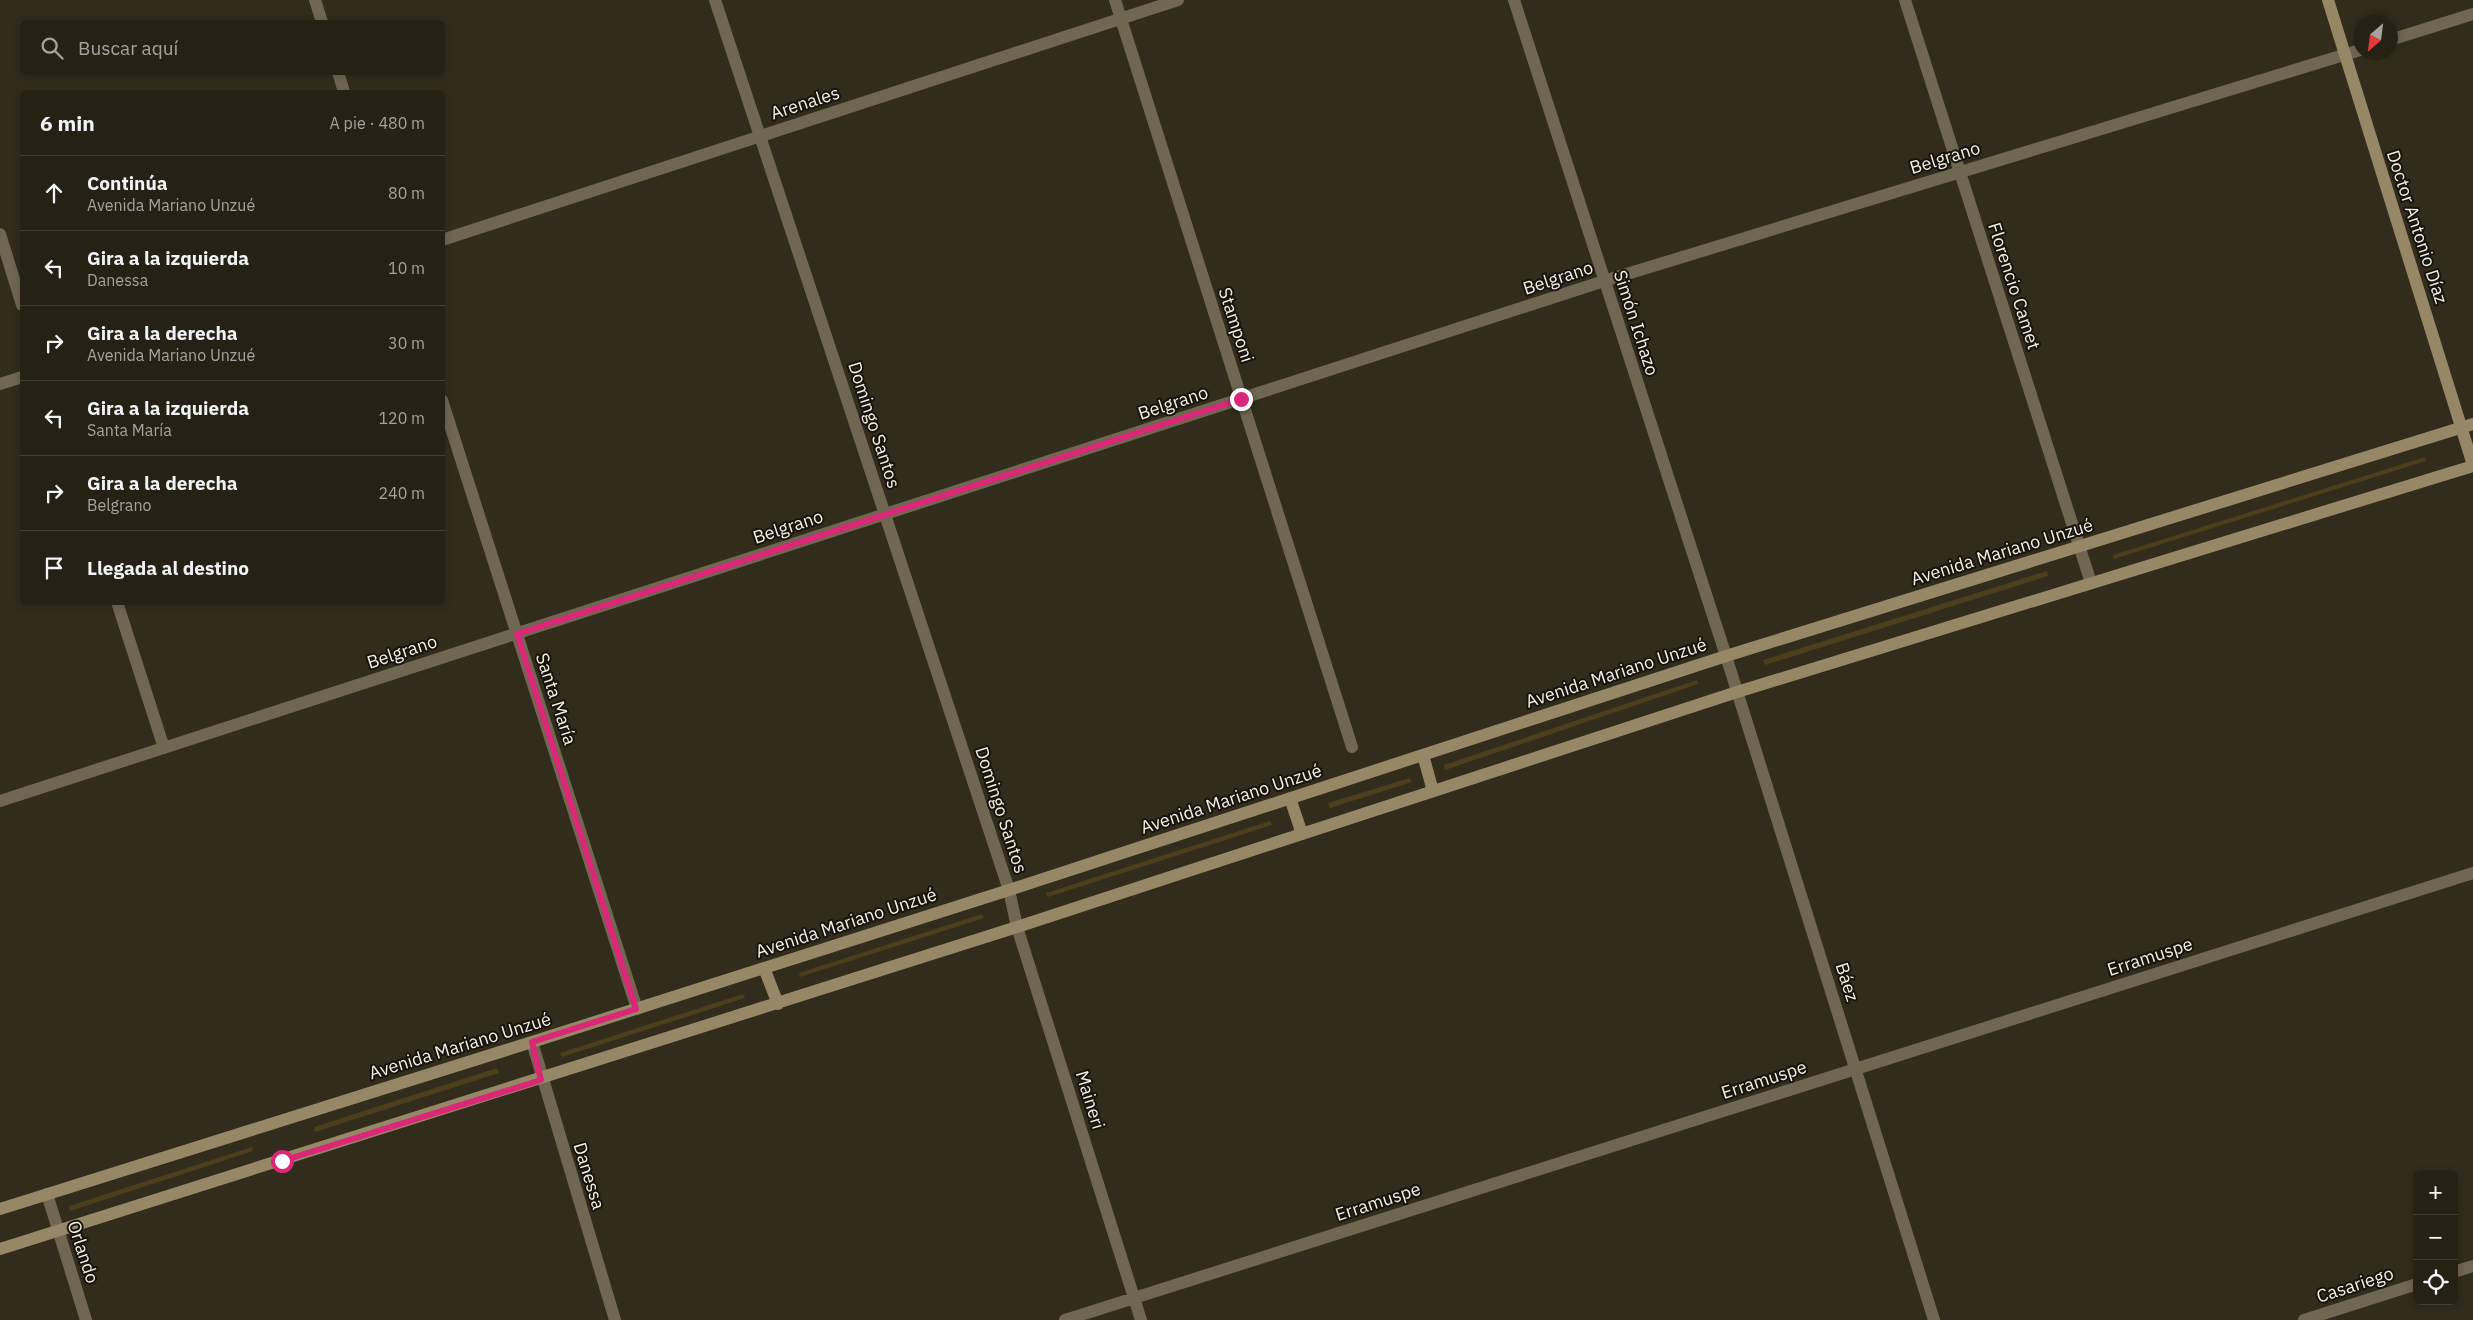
<!DOCTYPE html>
<html lang="es">
<meta charset="utf-8">
<style>
:root{--surface:#262115;--page:#322e22;--text:#f1f3f6;--muted:#a4a3a0;--line:#423e34}
body{margin:0;font-family:"IBM Plex Sans",sans-serif;background:var(--page);color:var(--text)}
.controls{position:absolute;right:15px;bottom:15px;display:grid;overflow:hidden;border-radius:8px;box-shadow:0 2px 8px #0003}
.controls button{width:45px;height:45px;display:grid;place-items:center;padding:0;border:0;border-bottom:1px solid var(--line);background:var(--surface);color:var(--text);font:25px sans-serif}
.compass{position:absolute;left:2353px;top:15px;width:45px;height:45px;border-radius:50%;background:var(--surface);box-shadow:0 2px 8px #0003;rotate:208deg}
.stop{position:absolute;width:15px;height:15px;margin:-11px;border:4px solid #db2777;border-radius:50%;background:#fff}
.stop.end{background:#db2777;border-color:#fff;box-shadow:0 1px 5px #0008}
.list{margin:0;padding:0;list-style:none}
h2{display:flex;justify-content:space-between;align-items:center;height:65px;margin:0;padding:0 20px;font-size:21px}
h2 small{font-size:16px;font-weight:400;color:var(--muted)}
.list li{display:grid;grid-template-columns:32px 1fr auto;gap:15px;align-items:center;box-sizing:border-box;height:75px;padding:0 20px;border-top:1px solid var(--line)}
.list b{display:block;font-size:19px;white-space:nowrap}
.list p{margin:0;font-size:16px;white-space:nowrap;color:var(--muted)}
.list em{font-size:16px;font-style:normal;color:var(--muted)}
.icon{flex:none;width:28px;height:28px;fill:none;stroke:currentColor;stroke-width:2;stroke-linecap:round;stroke-linejoin:round}
.map{position:relative;flex:none;width:2473px;height:1320px;overflow:hidden}
.search{position:absolute;background:var(--surface);box-shadow:0 2px 8px #0003;left:20px;top:20px;width:425px;height:55px;display:flex;align-items:center;gap:12px;box-sizing:border-box;padding:0 18px;border-radius:8px;color:var(--muted);font-size:19px}
.panel{position:absolute;background:var(--surface);box-shadow:0 2px 8px #0003;left:20px;top:90px;width:425px;height:515px;border-radius:8px}
.map>svg:first-child{display:block}
</style>
<div class="map">
<svg width="2473" height="1320" viewBox="0 0 2473 1320">
<rect width="100%" height="100%" fill="#322c1c"/>
<path fill="#4c3f1e" d="M2425 457 2426 461 2114 559 2113 555Z
M2047 571 2048 576 1765 665 1763 660Z
M1697 680 1698 684 1445 770 1444 765Z
M1410 778 1412 782 1330 808 1328 803Z
M1270 821 1272 825 1048 897 1046 893Z
M982 914 984 918 800 977 799 973Z
M743 994 745 998 562 1057 560 1053Z
M497 1068 499 1073 315 1132 314 1127Z
M252 1147 253 1151 70 1211 69 1206Z"/>
<g fill="none" stroke-linecap="round" stroke-linejoin="round">
<path stroke="#706752" stroke-width="12" d="M315 0 322 22
M715 0 1009 890 1017 927 1141 1320
M1115 0 1352 747
M1514 0 1726 656 1934 1320
M1905 0 2091 583
M2390 40 2473 14
M338 72 344 92
M0 234 22 305
M442 240 1178 0
M0 384 22 377
M442 400 637 1009
M117 602 164 748
M0 801 1604 281 2360 50
M532 1042 615 1320
M47 1194 86 1320
M2454 1272 2473 1266
M1065 1320 2473 873
M2304 1320 2417 1284"/>
<path stroke="#968866" stroke-width="12" d="M2328 0 2473 465
M1423 755 1433 791
M1290 798 1302 834
M764 968 778 1004
M0 1209 532 1042 1009 890 1726 656 2473 424
M0 1249 1017 927 1737 692 2473 466"/>
</g>
<g fill="none" stroke-linecap="round" stroke-linejoin="round">
<path stroke="#db2777" stroke-width="6" d="M282 1161 541 1080 532 1042 636 1009 517 634 1241 399"/>
</g>
<g text-anchor="middle" stroke-width="4" stroke-linejoin="round" paint-order="stroke">
<g font-size="18" fill="#f5f0e6" stroke="#17140d">
<text transform="translate(805 103) rotate(-18)" y="6">Arenales</text>
<text transform="translate(1945 158) rotate(-17)" y="6">Belgrano</text>
<text transform="translate(2417 227) rotate(72)" y="6">Doctor Antonio Díaz</text>
<text transform="translate(1558 278) rotate(-18)" y="6">Belgrano</text>
<text transform="translate(2014 286) rotate(72)" y="6">Florencio Camet</text>
<text transform="translate(1636 323) rotate(72)" y="6">Simón Ichazo</text>
<text transform="translate(1236 325) rotate(72)" y="6">Stamponi</text>
<text transform="translate(1173 403) rotate(-18)" y="6">Belgrano</text>
<text transform="translate(874 425) rotate(72)" y="6">Domingo Santos</text>
<text transform="translate(788 527) rotate(-18)" y="6">Belgrano</text>
<text transform="translate(2002 552) rotate(-17)" y="6">Avenida Mariano Unzué</text>
<text transform="translate(402 652) rotate(-18)" y="6">Belgrano</text>
<text transform="translate(1616 673) rotate(-18)" y="6">Avenida Mariano Unzué</text>
<text transform="translate(556 699) rotate(72)" y="6">Santa María</text>
<text transform="translate(1231 799) rotate(-18)" y="6">Avenida Mariano Unzué</text>
<text transform="translate(1001 810) rotate(72)" y="6">Domingo Santos</text>
<text transform="translate(846 923) rotate(-18)" y="6">Avenida Mariano Unzué</text>
<text transform="translate(2150 957) rotate(-18)" y="6">Erramuspe</text>
<text transform="translate(1847 982) rotate(72)" y="6">Báez</text>
<text transform="translate(460 1046) rotate(-17)" y="6">Avenida Mariano Unzué</text>
<text transform="translate(1764 1080) rotate(-18)" y="6">Erramuspe</text>
<text transform="translate(1090 1100) rotate(73)" y="6">Maineri</text>
<text transform="translate(589 1176) rotate(73)" y="6">Danessa</text>
<text transform="translate(1378 1202) rotate(-18)" y="6">Erramuspe</text>
<text transform="translate(83 1252) rotate(72)" y="6">Orlando</text>
<text transform="translate(2355 1285) rotate(-18)" y="6">Casariego</text>
</g>
</g>
</svg>
<div class="controls">
<button>+</button>
<button>−</button>
<button><svg class="icon" aria-label="locate" viewBox="0 0 24 24"><circle cx="12" cy="12" r="6"/><path d="M12 2v4M12 18v4M2 12h4M18 12h4"/></svg></button>
</div>
<svg class="compass" viewBox="-18 -18 36 36"><path d="M0-13l5 13h-10z" fill="#e53935"/><path d="M0 13l5-13h-10z" fill="#a4a3a0"/></svg>
<div class="stop" style="left:282px;top:1161px"></div>
<div class="stop end" style="left:1241px;top:399px"></div>
<div class="search"><svg class="icon" aria-label="search" viewBox="0 0 24 24"><circle cx="10" cy="10" r="6"/><path d="M15 15l6 6"/></svg>Buscar aquí</div>
<section class="panel">
<h2>6 min<small>A pie · 480 m</small></h2>
<ul class="list">
<li><svg class="icon" aria-label="ahead" viewBox="0 0 24 24"><path d="M12 20V5M6 11l6-6 6 6"/></svg><div><b>Continúa</b><p>Avenida Mariano Unzué</p></div><em>80 m</em></li>
<li><svg class="icon" aria-label="left" viewBox="0 0 24 24"><path d="M17 20v-9H6M10 6l-5 5 5 5"/></svg><div><b>Gira a la izquierda</b><p>Danessa</p></div><em>10 m</em></li>
<li><svg class="icon" aria-label="right" viewBox="0 0 24 24"><path d="M7 20v-9h11M14 6l5 5-5 5"/></svg><div><b>Gira a la derecha</b><p>Avenida Mariano Unzué</p></div><em>30 m</em></li>
<li><svg class="icon" aria-label="left" viewBox="0 0 24 24"><path d="M17 20v-9H6M10 6l-5 5 5 5"/></svg><div><b>Gira a la izquierda</b><p>Santa María</p></div><em>120 m</em></li>
<li><svg class="icon" aria-label="right" viewBox="0 0 24 24"><path d="M7 20v-9h11M14 6l5 5-5 5"/></svg><div><b>Gira a la derecha</b><p>Belgrano</p></div><em>240 m</em></li>
<li><svg class="icon" aria-label="arrive" viewBox="0 0 24 24"><path d="M6 21V4h12l-3 4 3 4H6"/></svg><div><b>Llegada al destino</b></div></li>
</ul>
</section>
</div>
